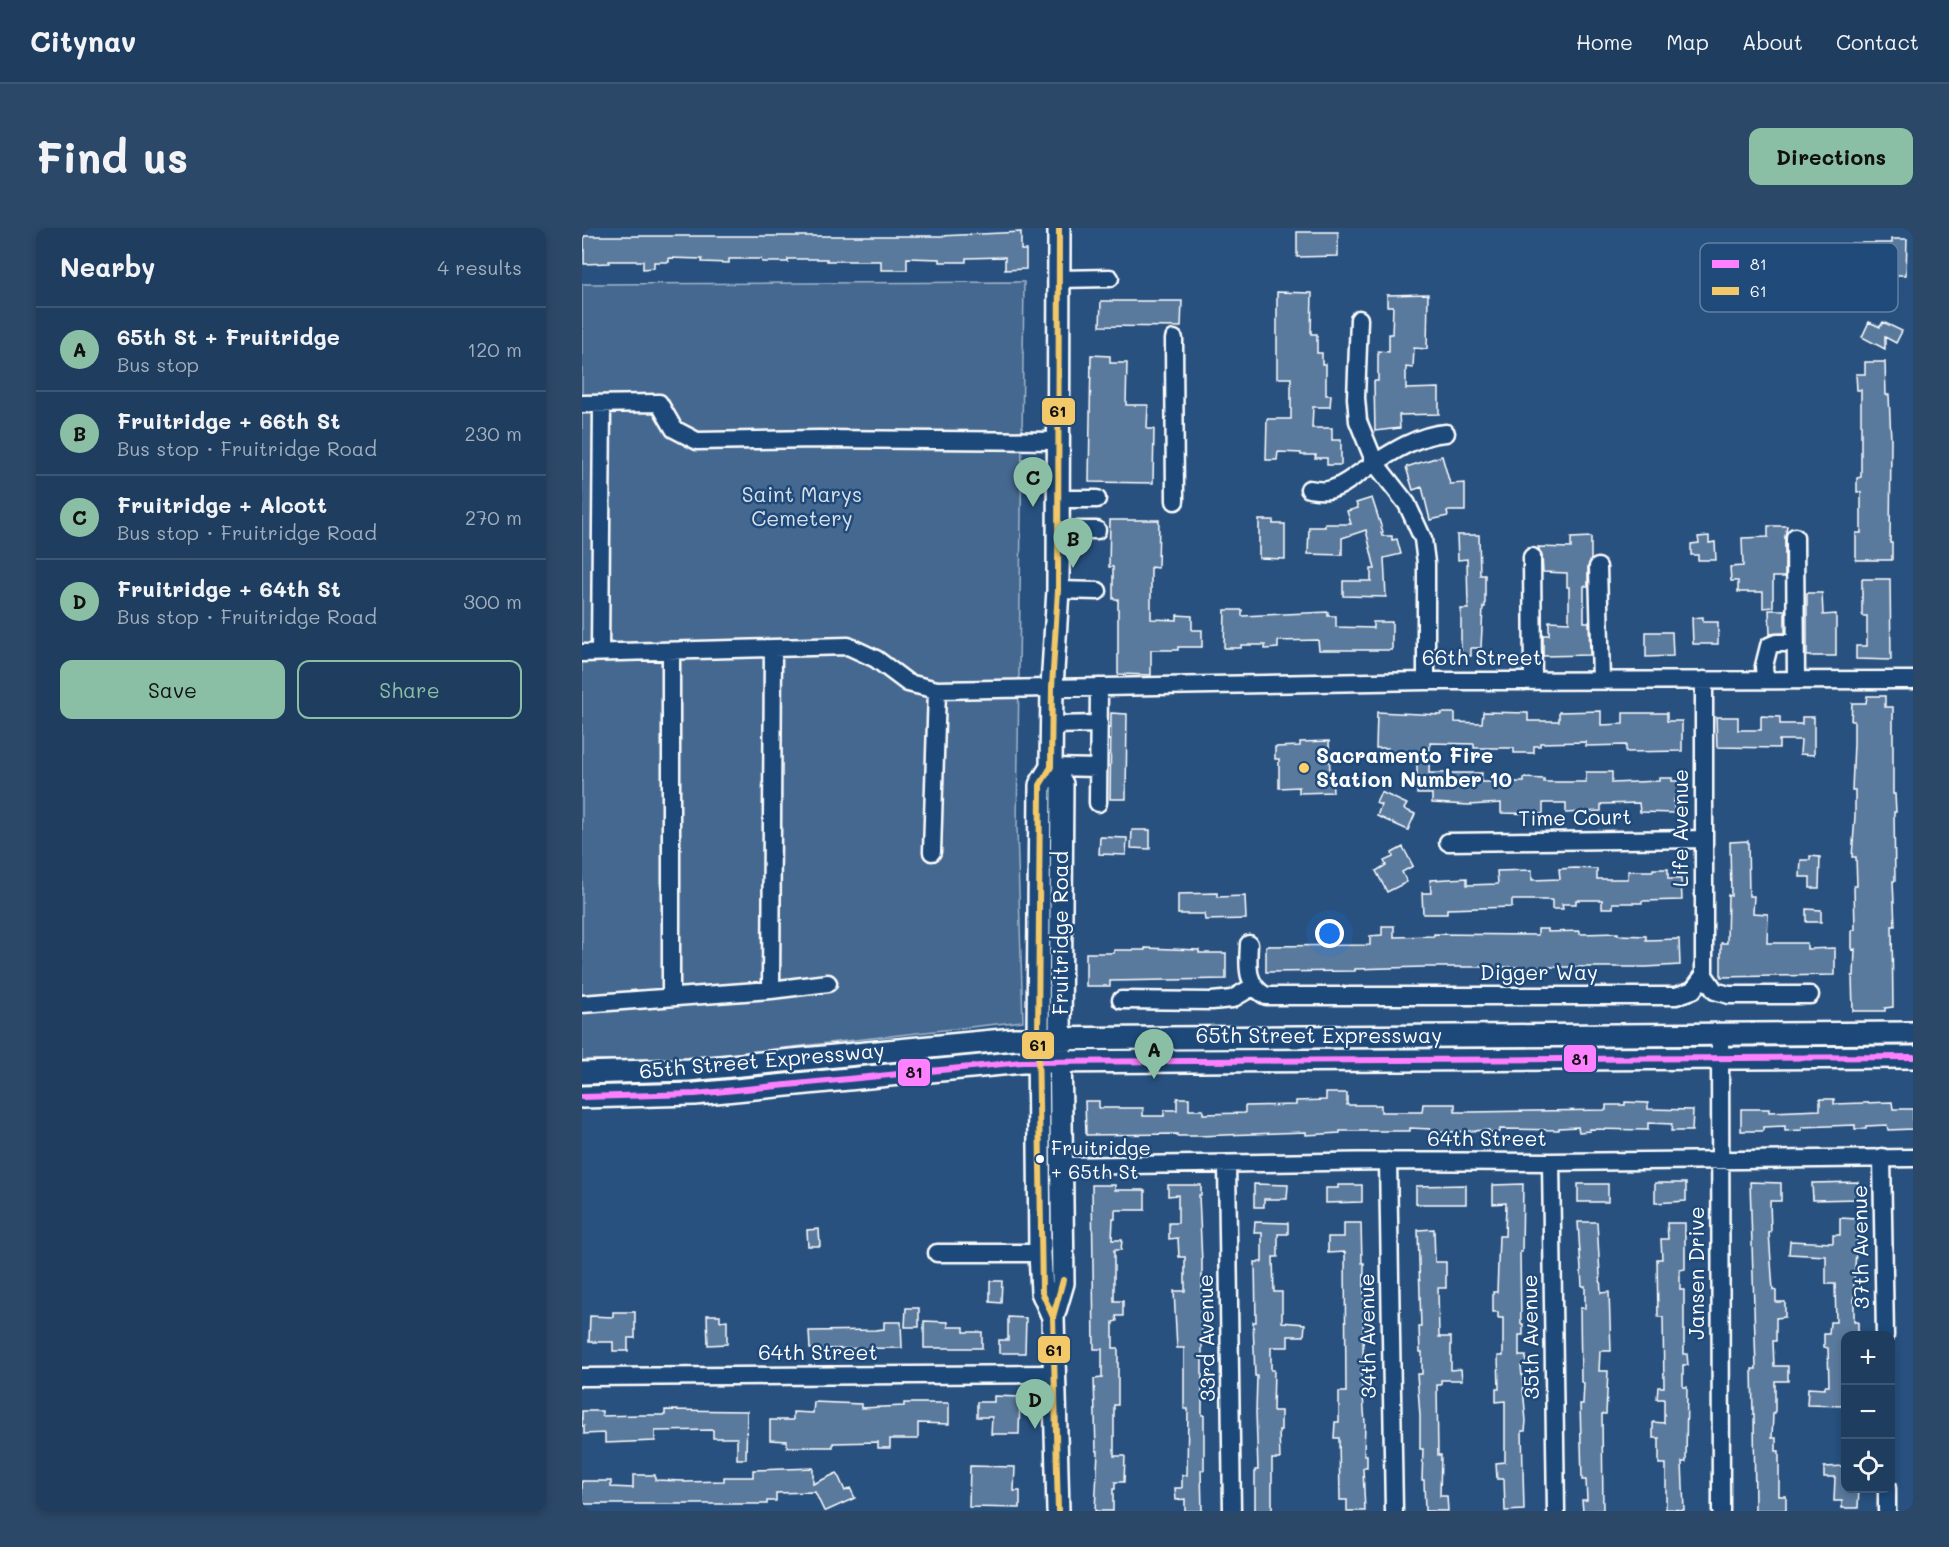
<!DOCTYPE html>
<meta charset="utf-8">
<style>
:root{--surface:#1e3d5f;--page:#2b4868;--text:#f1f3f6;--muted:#a1aebd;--line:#3c5674;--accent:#8abfa5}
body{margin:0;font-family:Mali,sans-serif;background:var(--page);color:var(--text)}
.controls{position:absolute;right:18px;bottom:18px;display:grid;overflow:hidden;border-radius:12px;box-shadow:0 3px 9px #0003}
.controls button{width:54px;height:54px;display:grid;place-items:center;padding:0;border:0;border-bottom:2px solid var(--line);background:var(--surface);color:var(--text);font:30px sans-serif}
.you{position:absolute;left:748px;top:706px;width:21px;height:21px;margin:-15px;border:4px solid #fff;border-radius:50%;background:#1a73e8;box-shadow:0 0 0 9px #1a73e833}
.badge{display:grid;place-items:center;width:39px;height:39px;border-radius:50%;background:var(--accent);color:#111;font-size:20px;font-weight:700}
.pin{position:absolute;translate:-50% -50px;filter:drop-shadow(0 2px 3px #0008)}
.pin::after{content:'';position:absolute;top:32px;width:21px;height:18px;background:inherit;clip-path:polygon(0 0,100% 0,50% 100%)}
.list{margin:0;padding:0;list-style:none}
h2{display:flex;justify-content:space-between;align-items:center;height:78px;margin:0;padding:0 24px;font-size:26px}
h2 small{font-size:20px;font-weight:400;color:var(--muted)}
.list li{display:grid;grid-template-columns:39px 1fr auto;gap:18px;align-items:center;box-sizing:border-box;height:84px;padding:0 24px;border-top:2px solid var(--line)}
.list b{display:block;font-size:22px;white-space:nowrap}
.list p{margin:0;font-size:20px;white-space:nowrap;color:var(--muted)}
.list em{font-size:20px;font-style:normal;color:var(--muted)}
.actions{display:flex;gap:12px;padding:18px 24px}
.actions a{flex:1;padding:14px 0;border:2px solid var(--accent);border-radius:12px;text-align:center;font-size:21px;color:var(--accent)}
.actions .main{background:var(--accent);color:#111}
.icon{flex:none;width:33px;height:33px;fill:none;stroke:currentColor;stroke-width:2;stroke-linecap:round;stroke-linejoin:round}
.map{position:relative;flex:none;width:1331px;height:1283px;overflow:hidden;border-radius:12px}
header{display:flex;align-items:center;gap:36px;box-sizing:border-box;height:84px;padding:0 30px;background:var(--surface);border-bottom:2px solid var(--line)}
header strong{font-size:28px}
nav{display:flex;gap:33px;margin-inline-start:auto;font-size:21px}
.intro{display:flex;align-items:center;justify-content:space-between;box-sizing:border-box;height:144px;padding:0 36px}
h1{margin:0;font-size:42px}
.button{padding:15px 27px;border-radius:12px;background:var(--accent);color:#111;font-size:21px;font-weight:700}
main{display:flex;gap:36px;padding:0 36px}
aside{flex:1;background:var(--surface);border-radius:12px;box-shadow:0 3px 9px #0003}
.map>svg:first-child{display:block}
</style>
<header>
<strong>Citynav</strong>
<nav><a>Home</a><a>Map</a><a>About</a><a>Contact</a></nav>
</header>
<div class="intro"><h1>Find us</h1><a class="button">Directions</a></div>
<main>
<aside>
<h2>Nearby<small>4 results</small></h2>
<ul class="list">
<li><span class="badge">A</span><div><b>65th St + Fruitridge</b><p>Bus stop</p></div><em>120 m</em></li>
<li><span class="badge">B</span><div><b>Fruitridge + 66th St</b><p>Bus stop · Fruitridge Road</p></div><em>230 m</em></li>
<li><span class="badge">C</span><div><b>Fruitridge + Alcott</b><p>Bus stop · Fruitridge Road</p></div><em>270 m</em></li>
<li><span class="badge">D</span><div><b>Fruitridge + 64th St</b><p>Bus stop · Fruitridge Road</p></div><em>300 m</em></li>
</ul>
<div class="actions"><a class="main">Save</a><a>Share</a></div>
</aside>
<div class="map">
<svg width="1331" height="1283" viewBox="0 0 1331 1283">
<rect width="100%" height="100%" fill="#28517f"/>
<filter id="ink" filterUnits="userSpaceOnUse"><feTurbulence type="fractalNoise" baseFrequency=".0167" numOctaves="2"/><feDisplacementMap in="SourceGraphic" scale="12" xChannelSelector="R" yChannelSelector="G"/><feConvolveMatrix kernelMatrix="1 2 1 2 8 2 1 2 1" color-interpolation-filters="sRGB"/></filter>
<g filter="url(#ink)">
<path fill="#446890" stroke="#a2b4c8" stroke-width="1.5" d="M442 54 435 601 441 793 104 831 0 832V56Z"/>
<path fill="#5a7a9d" stroke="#fff" stroke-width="1.5" d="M439 4V22H444V41L423 42V29L384 30V34H358V31L325 30V42H299V33H245V31H206V34H180L179 31H147V35L120 34V31L87 30V34H72V40L61 41V33H27V35L2 36V8H358Z
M715 4H756V28L715 29Z
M1310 11H1325L1324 47H1294V51H1268L1269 15H1310Z
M695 64 730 65 729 106H735V125H740V136H744V167H749L748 179H731L730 200H750V212H759V237H745V230H733L734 227H719V225L696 224 695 232H684L685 191H709V150H695Z
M846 66 845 121 832 120 831 140 824 139V161L857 160V186L817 187 818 200 793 203 792 153H796V123L807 124V106H810L811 78H805V67Z
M519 73H600L599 99 518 98Z
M1287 94 1298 99 1301 94 1320 103 1314 115 1303 109V121L1280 109Z
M509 127 528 128V135H545L544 177H566L565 201H572L571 255 507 254Z
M1283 134H1303L1304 167H1307L1309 212 1308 315H1310V332H1274V305H1279V264H1275V250L1279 249V162H1275L1274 146H1283Z
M860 228 868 256 883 255V283H865L866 288 848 292 840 259 831 262 824 239Z
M790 270 801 304 799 305 800 308H810V312L815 311 819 326 802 330 804 369 761 368V353H789V341H793L784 302 760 310V327L726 326 727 299H743V296H769L765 283 776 280 774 275Z
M528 292H577L576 340 569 339V391L595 392V387L610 388V402H620V419H596V422H569V447L536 446V371H531V339H527Z
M677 292H691V296H703V331L677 330Z
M1186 298H1205L1203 309V349H1191V379L1181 380V364H1156V353H1149L1148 339 1161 338 1160 310 1186 309Z
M875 307H897L898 347H903V379H901L899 420H889V428H879V381H886L885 331 876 332Z
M1127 308V315L1133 314 1134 332H1116V327H1109V316L1117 315 1116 309Z
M1009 309V331L1006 339V358H1002V394H1007L1008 427 961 428V407H967V393L987 394V359H985V345L961 344 960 328 956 319 989 320V310Z
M1280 351H1308L1309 432 1274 431V418H1285V388H1280Z
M1225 365H1240L1241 387 1254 386V428H1225Z
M643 382H660V388L746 384V388H754V399L791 400V394H810V422H737L736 412 696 413V420L683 421V417H659V420H642Z
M1187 382H1203V405L1188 406Z
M1121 389V394H1136V416H1111L1110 390Z
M1064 404H1090L1091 428 1064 429Z
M1285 468H1303V479H1311V566H1313L1314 584H1312L1313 653H1311L1313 698H1310L1311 779 1303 780V783H1271L1270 748H1272L1273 721 1270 722V702H1273L1272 658H1275L1274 629H1270L1273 588V562H1270L1272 515V493H1269L1270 475H1284Z
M1019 483V497L1041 496V485H1085V493H1100V523L1044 524V517L1004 518V514L958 515V518H952V525H932V520H892V516L848 515 847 545H900L899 554H942V550L962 551V554H1004V544H1030V555L1077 553V550H1090V553H1100V571H1092V585L1058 584 1057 575 1019 576V583L984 585V575H961V586L919 585V575L887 577 850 575V566H835V526L806 524V520H794L795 484 859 487V485H873V494L900 495 901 484 946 485V493H977V484Z
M529 485 545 486 544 571H528Z
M1179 488 1198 489V496H1220V489H1232V527L1218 526 1219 512H1197V520L1135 519 1134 489H1156V502H1179Z
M747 513 748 549H750L751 564 717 565V559L697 560V531H693V519L718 518V514Z
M799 564 825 576 822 581 833 586 826 602 795 588 799 577 794 575Z
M550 602H568V621L549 620Z
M518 609 545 610 544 627 517 626Z
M1166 613 1167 668H1172L1171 685 1186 686 1185 715H1225V721L1253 720V747L1139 749V715H1145L1146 667 1149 668 1148 614Z
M821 619 831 638 820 644 825 654 805 664 794 643 804 637 802 633 811 629 810 625Z
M1228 628 1238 629 1237 660H1228V649H1218L1219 632H1228Z
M993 640 1015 641V651H1046V643H1071V641H1086V651H1099L1100 672 1060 673V675H1031V680H1020V672H994V676H980L981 681H970V672H930V679L865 681V686H841L840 665H849L848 652 885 650V657L916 656 915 643 950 642V652L978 651 977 641Z
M635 665V669L663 668 664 691 623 692 622 686H596V666Z
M1224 681 1239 682V694H1224Z
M800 698H812V709L852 708V706L956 707V701H966V704L998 703V706L1036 705V707L1064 708V712L1097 711 1098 737 1064 739H841L773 741V743L684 744V718L788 717V708L800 707Z
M563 720 617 722V725H644V751L528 753V758H504V725H532V722H563Z
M744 865H765V877H799V884H840L841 876H873V884H889L1024 882V877H1043V874L1066 875V881L1111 882 1110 903H1089L1090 896 1066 895V902L1007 901 1008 903 997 904 996 899 977 900V902L918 901V904L908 905 907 902 848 905V901L828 900V903H758V905L724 907V904L616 908H595V906L504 907 503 873H517V880H561V888H582V882H595V870H607V882H621V886L663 885V878L714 877V873L744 872Z
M1238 871H1252V876L1310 874 1311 881H1331V901L1306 902 1305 897 1284 898V901H1273V897L1220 899V902L1203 903V898L1181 899V903H1159V881H1187V884L1238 882Z
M1168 954 1199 955V973H1188L1189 1004 1187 1005 1191 1062 1194 1063V1074H1203V1089L1194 1090V1113H1191L1192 1138H1206V1153H1193V1186H1191L1190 1210H1194V1223H1197V1268H1204V1282H1173L1172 1186H1171L1170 1141H1174Z
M1276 954V971L1231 972 1230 955Z
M1073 955H1104V973L1073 975Z
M672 956 706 957 705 971H682V979H672Z
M941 956 940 1024H938L939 1096H941V1107H937V1128H944V1138H939L944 1193 943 1203H940L942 1282 923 1283 922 1251H915L914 1235 923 1234V1173L914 1174V1161H917L916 1128H921V1090H916V1084H911V1064H915L917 1008H923L924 975 911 976V957Z
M996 956H1026V974H996Z
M510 957H533V962H563V982H533V991H531L530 1012H540L539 1022H532V1073H541V1088H534L535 1093 531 1094V1120H536V1177H532V1228H543L542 1254H533V1261H531V1283H513L516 1223H514L512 1151 520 1150V1121H512Z
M586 957H619V967H617L620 1035V1187H622V1242H619L620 1283H603V1271L594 1272 593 1260H600V1247H605L606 1181H602V1120H595L592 1063H603V1029H597L596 1010 587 1011V995H596V967L586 968Z
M756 957H780V974L744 975V960H756Z
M884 957V976H834V958Z
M1258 990 1276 991 1272 1055V1094H1276V1105L1263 1107V1178L1225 1177 1226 1160 1243 1161V1158H1247L1246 1120 1242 1119V1106H1247L1248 1094H1254L1253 1056H1244V1028L1207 1026 1208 1013 1251 1015V1007H1258Z
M673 994 706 995V1006H696V1029H691L692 1064H700V1094L723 1096 722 1108H706V1119H689V1142H692L691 1183H699V1202H697L698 1231H690V1283H673V1242H676L674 1184 675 1148H673L671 1094H674L673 1034H680V1005H672Z
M996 994H1015L1019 1065 1027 1064 1029 1123H1018L1017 1143H1026L1024 1186H1020L1021 1282 1001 1283 1000 1272H1005L1004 1252H1000L998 1176H1001L1002 1155 999 1154 998 1080H1003V1058H1000Z
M762 995H779L780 1035H782L781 1131H783V1141H779L783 1195 782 1227H785V1240H781L783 1283H765V1272H758L757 1210H752L753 1194H757V1164H764L763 1024 746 1025V1009H762Z
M1085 995H1103V1041L1098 1042V1062H1102V1126H1105L1106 1137H1101V1159H1105L1104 1234H1100L1102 1282 1084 1281V1236H1077V1210H1071V1194L1082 1195V1171H1075L1076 1159H1082L1081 1089H1076L1075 1031H1080L1079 1011H1086Z
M237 1001 238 1018H226L225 1002Z
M852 1001 853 1034H864V1060H856L857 1109H869V1142L879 1141 880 1152H859V1157H855L856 1227H859L858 1268H865L866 1283H843L842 1252H840L841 1221H838V1188L835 1146H840V1124H838L837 1099H839L836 1002Z
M408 1053H420L419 1075 408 1074Z
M324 1080H337V1099H323Z
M31 1084H53V1110H46V1123H31V1114H7L8 1088 31 1089Z
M125 1087H138V1093L145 1092V1116L126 1117Z
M426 1089 444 1090 443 1125H417V1112H426Z
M342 1093 366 1094V1099H382V1104H400V1120H342Z
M302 1094H319L320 1120 228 1121 227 1103 293 1102 302 1101Z
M412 1168 438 1169 437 1206H409L410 1189H395V1174H412Z
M232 1174 279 1176V1180L322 1178V1175H367V1196L336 1195V1211H308V1220H296V1214L251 1215V1219H205V1213L188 1212V1192H211V1184L231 1185Z
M83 1182 165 1183 164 1231H155V1210H131V1202L73 1203V1213L23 1215V1205L2 1206V1198H0V1183H20V1188L56 1187H83Z
M388 1238 433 1239 432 1263H438V1280L387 1279Z
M1263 1238V1260H1277L1276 1280H1260V1273H1252L1253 1249H1242V1239Z
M231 1240V1256L255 1245 263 1263 268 1260 273 1270 244 1283H242L233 1264 194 1265V1273H185V1276H0V1253H29V1259L51 1260V1247H73V1252L102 1253V1254L142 1253V1249H171V1242Z"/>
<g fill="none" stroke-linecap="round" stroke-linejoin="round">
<defs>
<path id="minor" d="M477 51 528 50
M777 91 774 170 776 193 793 235 825 276 841 311 844 335V453
M592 111 593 273
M0 176 77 175 92 201 115 213 237 211 477 213
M727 261C733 262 740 263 746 262 758 260 769 251 779 244 804 228 833 207 864 205
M476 271H515
M476 302H515
M1213 309 1214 452
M950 329 951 453
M1016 339 1019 452
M476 362 516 363
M89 423V769
M18 424 20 176
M0 425 266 418 294 431 326 455 355 462 844 453 1331 452
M1122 452V747
M1183 452 1182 438 1187 418 1194 415H1213
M470 497 517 496
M469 539 516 540
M516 575 517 459
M866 614 1120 611
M350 624 355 462
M667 716C666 737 663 756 684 768H1094L1111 762 1122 747
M1122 747 1133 763 1147 767H1228
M189 762 191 421
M539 772 630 773 650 771 672 758
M0 776 189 762 246 755
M1138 806 1139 1283
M1300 929 1303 1108
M806 933 812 1283
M969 934 974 1283
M645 936 650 1283
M479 938 806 933 969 934 1331 930
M355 1025H458
M0 1149 472 1146
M1305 1260V1283"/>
<path id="major" d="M469 539 480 556 478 810 481 1055 471 1089 476 1283
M0 845 106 842 432 811 1331 805
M0 869 113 866 440 834 1331 829
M471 1089 460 1064 458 1025 456 811 458 557 469 539 470 459 476 362 477 0"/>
</defs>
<use href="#minor" stroke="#fff" stroke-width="21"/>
<use href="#major" stroke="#fff" stroke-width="26"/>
<use href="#minor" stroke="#1f4a7a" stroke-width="16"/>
<use href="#major" stroke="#1f4a7a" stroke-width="21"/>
<defs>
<path id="bus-1" d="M0 869 113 866 440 834 1331 829"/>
<path id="bus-2" d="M471 1089 460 1064 456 811 458 557 469 539 470 459 476 362 477 0
M476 1283 471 1089 481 1052"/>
</defs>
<use href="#bus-1" stroke="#1f4a7a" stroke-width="10"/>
<use href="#bus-2" stroke="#1f4a7a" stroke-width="10"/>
<use href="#bus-1" stroke="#fd80ff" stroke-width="6"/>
<use href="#bus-2" stroke="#f2c868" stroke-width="6"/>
</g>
</g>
<circle fill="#ffd166" stroke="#1f4a7a" stroke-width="2" cx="722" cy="540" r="6"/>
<circle fill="#fff" stroke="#1f4a7a" stroke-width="2" cx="458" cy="931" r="5"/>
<g text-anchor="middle" stroke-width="5" stroke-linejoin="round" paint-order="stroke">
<g font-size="20" fill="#fff" stroke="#1f4a7a" text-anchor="start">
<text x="469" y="927">Fruitridge<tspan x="469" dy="24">+ 65th St</tspan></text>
</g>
<g font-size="21" fill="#dae1e9" stroke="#1f4a7a">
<text x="220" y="274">Saint Marys<tspan x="220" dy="24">Cemetery</tspan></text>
</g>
<g font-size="21" fill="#fff" stroke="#1f4a7a">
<text x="900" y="437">66th Street</text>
<text transform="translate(993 590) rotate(-1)" y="7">Time Court</text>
<text transform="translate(1099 600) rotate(-90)" y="7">Life Avenue</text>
<text transform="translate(479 705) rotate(-90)" y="7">Fruitridge Road</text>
<text x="957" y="752">Digger Way</text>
<text x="737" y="815">65th Street Expressway</text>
<text transform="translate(180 833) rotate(-5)" y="7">65th Street Expressway</text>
<text x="905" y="918">64th Street</text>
<text transform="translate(1279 1019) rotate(-91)" y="7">37th Avenue</text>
<text transform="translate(1115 1045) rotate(-90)" y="7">Jansen Drive</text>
<text transform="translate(786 1108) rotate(-91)" y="7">34th Avenue</text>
<text transform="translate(949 1109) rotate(-91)" y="7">35th Avenue</text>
<text transform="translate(625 1110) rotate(-91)" y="7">33rd Avenue</text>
<text x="236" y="1132">64th Street</text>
</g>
<g font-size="21" font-weight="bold" fill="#fff" stroke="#1f4a7a" text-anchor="start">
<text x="734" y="535">Sacramento Fire<tspan x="734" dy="24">Station Number 10</tspan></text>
</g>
</g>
<rect x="1118" y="15" width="198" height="69" rx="9" fill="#1f4a7a" stroke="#6280a2" stroke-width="1.5"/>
<rect x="1130" y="32" width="27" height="8" fill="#fd80ff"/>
<rect x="1130" y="59" width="27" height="8" fill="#f2c868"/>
<g font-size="16" fill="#fff">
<text x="1168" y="42">81</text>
<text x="1168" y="69">61</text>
</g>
<g stroke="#1f4a7a" stroke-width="2">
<rect x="459" y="169" width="35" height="29" rx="6" fill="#f2c868"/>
<rect x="439" y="803" width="34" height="29" rx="6" fill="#f2c868"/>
<rect x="981" y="816" width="34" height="29" rx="6" fill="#fd80ff"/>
<rect x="315" y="830" width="34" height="29" rx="6" fill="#fd80ff"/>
<rect x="455" y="1107" width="34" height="29" rx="6" fill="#f2c868"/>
</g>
<g font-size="16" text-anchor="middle" font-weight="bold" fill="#111">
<text x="476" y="189">61</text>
<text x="456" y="823">61</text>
<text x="998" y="837">81</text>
<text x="332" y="850">81</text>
<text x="472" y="1128">61</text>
</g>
</svg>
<div class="controls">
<button>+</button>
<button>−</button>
<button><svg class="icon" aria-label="locate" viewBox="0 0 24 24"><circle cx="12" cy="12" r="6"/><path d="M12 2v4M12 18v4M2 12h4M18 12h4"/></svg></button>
</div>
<div class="you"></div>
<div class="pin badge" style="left:572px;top:851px">A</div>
<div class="pin badge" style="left:491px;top:340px">B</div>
<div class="pin badge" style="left:451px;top:279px">C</div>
<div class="pin badge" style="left:453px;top:1201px">D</div>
</div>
</main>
